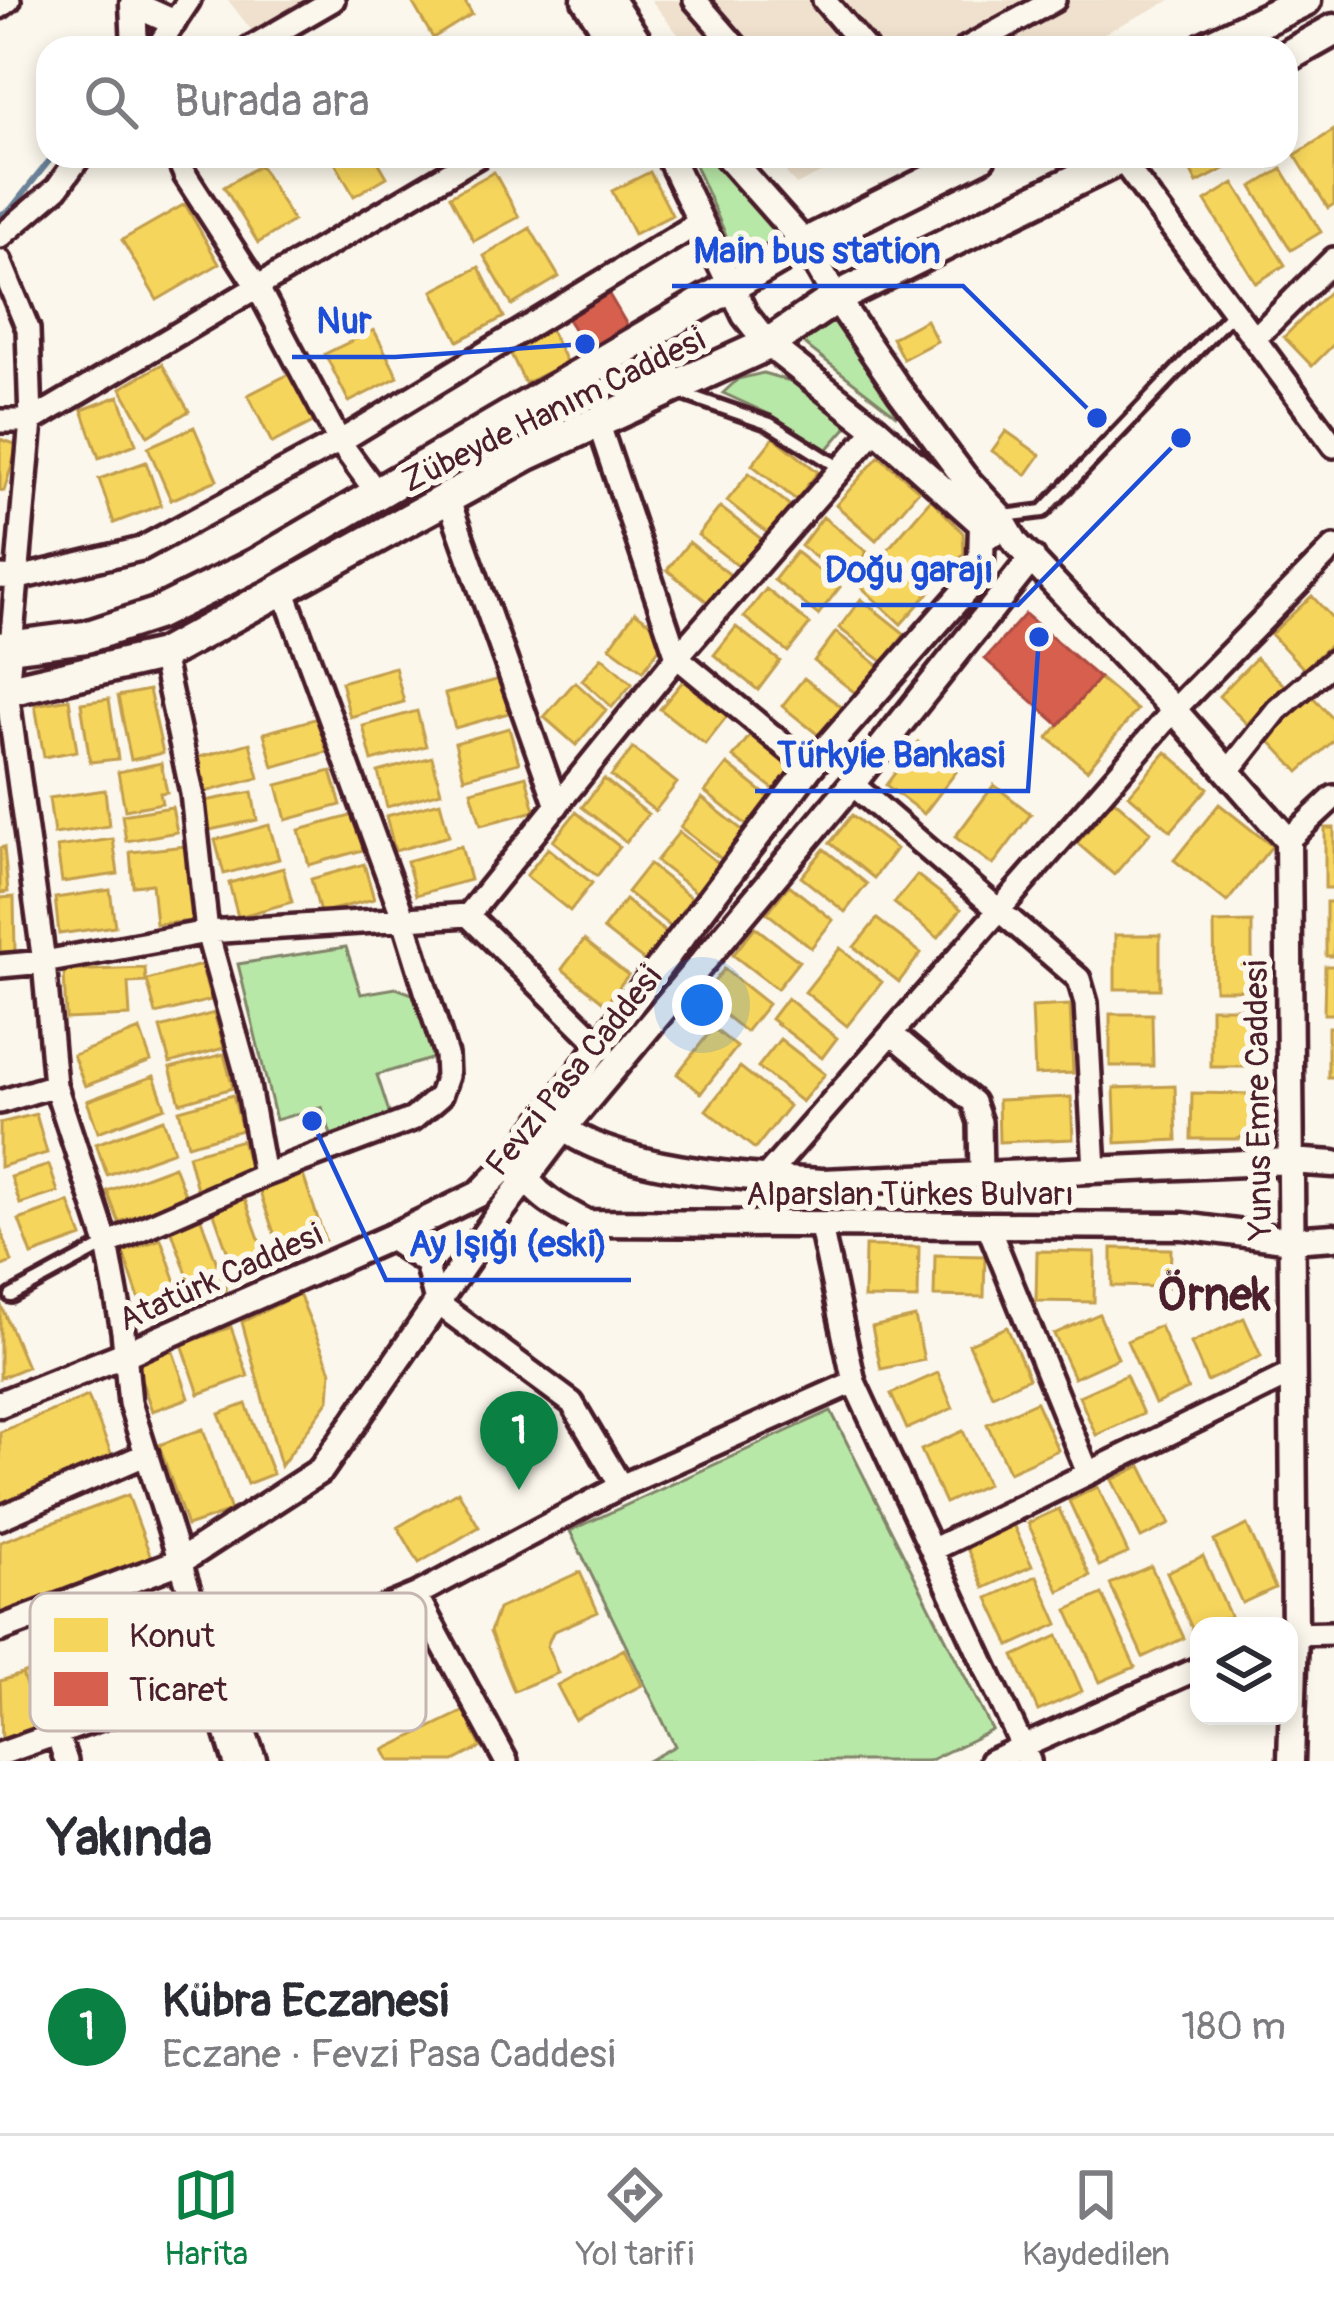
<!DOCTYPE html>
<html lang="tr">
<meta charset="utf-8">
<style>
:root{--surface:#fff;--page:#f7f7f7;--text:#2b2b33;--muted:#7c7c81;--line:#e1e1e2;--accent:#0b8043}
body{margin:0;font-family:Pangolin,sans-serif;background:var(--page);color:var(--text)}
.controls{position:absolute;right:36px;bottom:36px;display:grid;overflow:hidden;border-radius:24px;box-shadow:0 6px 18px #0003}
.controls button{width:108px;height:108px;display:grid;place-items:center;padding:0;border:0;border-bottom:3px solid var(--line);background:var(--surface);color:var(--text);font:60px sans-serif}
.you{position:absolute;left:702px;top:1005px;width:42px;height:42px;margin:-30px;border:9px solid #fff;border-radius:50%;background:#1a73e8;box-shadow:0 0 0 18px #1a73e833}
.badge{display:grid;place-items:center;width:78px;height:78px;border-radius:50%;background:var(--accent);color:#fff;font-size:39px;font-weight:700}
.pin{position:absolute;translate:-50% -99px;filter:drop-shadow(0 3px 6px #0008)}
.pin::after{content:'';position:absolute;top:63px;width:42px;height:36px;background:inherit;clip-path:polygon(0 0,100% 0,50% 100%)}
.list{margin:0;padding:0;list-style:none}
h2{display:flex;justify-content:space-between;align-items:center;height:156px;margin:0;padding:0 48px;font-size:51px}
h2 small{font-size:39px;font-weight:400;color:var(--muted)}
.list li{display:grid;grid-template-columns:78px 1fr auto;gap:36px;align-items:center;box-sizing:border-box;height:216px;padding:0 48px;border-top:3px solid var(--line)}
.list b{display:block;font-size:45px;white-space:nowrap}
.list p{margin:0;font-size:39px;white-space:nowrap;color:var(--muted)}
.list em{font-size:39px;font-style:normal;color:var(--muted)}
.icon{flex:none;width:66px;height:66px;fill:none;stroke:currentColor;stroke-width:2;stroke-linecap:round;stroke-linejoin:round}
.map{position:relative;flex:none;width:1334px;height:1761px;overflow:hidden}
.search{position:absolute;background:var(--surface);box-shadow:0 6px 18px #0003;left:36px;right:36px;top:36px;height:132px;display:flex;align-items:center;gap:30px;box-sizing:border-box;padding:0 42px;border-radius:36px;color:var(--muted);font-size:45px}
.sheet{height:372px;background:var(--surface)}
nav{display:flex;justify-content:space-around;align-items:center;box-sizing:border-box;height:168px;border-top:3px solid var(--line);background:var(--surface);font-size:33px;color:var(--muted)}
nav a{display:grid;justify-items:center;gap:6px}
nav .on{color:var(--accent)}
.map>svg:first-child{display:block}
</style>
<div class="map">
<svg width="1334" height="1761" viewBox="0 0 1334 1761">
<rect width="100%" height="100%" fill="#fbf7ec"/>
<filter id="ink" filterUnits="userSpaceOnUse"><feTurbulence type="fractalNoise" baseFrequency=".00833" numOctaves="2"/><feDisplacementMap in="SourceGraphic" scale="24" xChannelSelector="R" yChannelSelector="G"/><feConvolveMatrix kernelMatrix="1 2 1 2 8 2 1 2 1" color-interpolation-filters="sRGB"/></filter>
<g filter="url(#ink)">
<path fill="#efe1cd" d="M228 0H305L252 31Z
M651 0H1171L1074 48H689Z
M773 156H855L796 185Z"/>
<path fill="#b8e8a7" stroke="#818469" stroke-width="3" d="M691 156H716L789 242 740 267Z
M836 317 901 411 896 415 799 340Z
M763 373 804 385 852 421 826 451 771 415 723 393 738 379Z
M346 947 361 994 396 988 418 996 434 1058 377 1075 390 1115 331 1135 322 1107 276 1120 238 964Z
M831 1411 992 1730 928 1761H648L675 1746 570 1531Z"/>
<path fill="#f6d55c" stroke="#c29e4d" stroke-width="3" d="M411 0H464L472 14 433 38Z
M1334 130V204L1328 208 1295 155Z
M331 156H375L387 177 354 196Z
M1183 156H1225L1230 166 1197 183Z
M260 165 293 221 258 243 224 187Z
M1282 169 1321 232 1291 250 1252 187Z
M494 172 519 217 474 241 450 196Z
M650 172 672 215 634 234 612 191Z
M1234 183 1285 265 1256 283 1205 201Z
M185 204 219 264 157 300 122 240Z
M530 228 559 277 512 305 484 256Z
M479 267 504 317 458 341 433 291Z
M1334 287V344L1312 366 1284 337Z
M926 320 937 341 903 359 892 338Z
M548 326 567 363 525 383 507 346Z
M374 330 398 377 349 402 325 354Z
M162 364 189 411 148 436 121 388Z
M291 373 315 421 272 443 248 395Z
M119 396 136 444 99 458 82 410Z
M194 427 217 480 171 500 148 447Z
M1006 431 1040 455 1026 475 992 451Z
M774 437 818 472 796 500 752 465Z
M0 439 18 445 4 491 0 490Z
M879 456 919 490 876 540 836 505Z
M146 462 161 505 114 523 99 479Z
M749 473 793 508 771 536 727 501Z
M931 499 963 533 964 553 901 624 858 584Z
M720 507 764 541 742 569 698 535Z
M823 517 867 552 845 580 801 546Z
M689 542 733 577 711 605 667 570Z
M796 552 840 587 818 615 774 580Z
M766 589 810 624 788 652 744 617Z
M1312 596 1334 620V641L1304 669 1271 634Z
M861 599 905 634 883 662 839 628Z
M635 612 668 636 643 671 610 647Z
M736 627 780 661 758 690 714 655Z
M836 632 880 667 858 695 814 661Z
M602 657 632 684 612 707 582 680Z
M1256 658 1284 685 1247 724 1219 696Z
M395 667 404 702 350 717 341 682Z
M804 678 848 712 826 741 782 706Z
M1099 678 1137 710 1087 770 1048 738Z
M500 679 509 713 455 728 445 694Z
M683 681 727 716 705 744 660 709Z
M575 682 606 710 576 745 544 717Z
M149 690 163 753 131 760 118 696Z
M1312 696 1334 720V740L1299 772 1266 737Z
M69 699 77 751 44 757 35 705Z
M109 699 118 759 90 762 81 703Z
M417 711 426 746 372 761 363 726Z
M318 718 327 752 273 767 264 733Z
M509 728 519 763 464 778 455 743Z
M755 729 799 764 777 792 733 757Z
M918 742 956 772 924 814 886 785Z
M250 743 259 778 205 792 196 758Z
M633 748 677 783 655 811 611 776Z
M1166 752 1208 788 1171 831 1129 795Z
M432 757 441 792 387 807 378 772Z
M161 763 167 792 160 793 162 803 125 810 118 772Z
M727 764 771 799 749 827 705 792Z
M331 771 341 805 286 820 277 785Z
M526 776 535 811 481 825 471 791Z
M604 779 648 814 626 842 582 807Z
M994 785 1031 814 993 865 955 837Z
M105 790 109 826 54 834 49 798Z
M252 792 257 820 210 830 205 801Z
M702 798 746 833 724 861 680 827Z
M1114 800 1151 832 1114 875 1077 843Z
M440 802 449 836 395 851 386 816Z
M1219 804 1272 846 1227 902 1174 860Z
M172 807 177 832 126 841 122 815Z
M576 812 620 847 597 876 553 841Z
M354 815 363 850 309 865 299 830Z
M852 815 896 849 874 878 830 843Z
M269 825 279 859 224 874 215 840Z
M1325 828H1334V888H1325Z
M679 832 723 867 700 895 656 861Z
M113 839 118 874 62 882 57 847Z
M186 846 193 921 156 924 152 884 133 886 130 852Z
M461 846 470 880 416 895 407 861Z
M4 847 8 892 0 893V848Z
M548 848 592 883 570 911 526 876Z
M824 849 867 884 845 912 801 877Z
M364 864 374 899 320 913 311 879Z
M649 864 693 899 671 927 627 892Z
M283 868 292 902 238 917 229 883Z
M917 875 961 909 938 938 894 903Z
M789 885 833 920 811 948 767 913Z
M110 890 115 926 59 934 55 898Z
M14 897 15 952H0V898Z
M625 900 669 935 647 963 603 929Z
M1326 902H1334V956H1326Z
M877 919 921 953 899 982 854 947Z
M1252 922V990H1215L1214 923Z
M755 927 799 961 777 989 733 955Z
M1115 935H1160V989H1115Z
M584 940 628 975 606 1004 562 969Z
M840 948 882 982 847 1026 805 992Z
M201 965 211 1000 156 1014 147 980Z
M1325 966H1334V1014H1324Z
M145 968 146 982 128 983 130 1016 66 1019 64 971Z
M724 969 768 1004 746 1032 702 997Z
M787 998 837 1038 822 1058 771 1019Z
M1070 1005 1073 1073 1035 1075 1032 1007Z
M1211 1008H1251V1067H1211Z
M214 1013 224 1048 170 1063 160 1028Z
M1110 1014H1152L1153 1066H1110Z
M1328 1027H1334V1077H1328Z
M713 1028 737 1047 701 1093 677 1074Z
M140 1030 151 1061 85 1086 73 1055Z
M780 1039 825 1074 802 1102 758 1067Z
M224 1054 233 1088 180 1103 170 1068Z
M740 1067 789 1106 755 1149 706 1110Z
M154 1076 165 1107 98 1132 87 1101Z
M1175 1086 1177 1140 1116 1143 1114 1088Z
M1192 1093 1252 1094 1251 1129 1239 1139H1191Z
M233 1095 242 1130 188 1145 179 1110Z
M1071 1097 1073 1139 999 1142 998 1100Z
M36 1114 47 1153 0 1167V1123Z
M163 1119 174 1151 107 1175 96 1144Z
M242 1140 251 1175 197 1189 188 1155Z
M49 1165 58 1192 20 1204 11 1177Z
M174 1166 186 1197 119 1222 107 1191Z
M301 1169 325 1240 282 1256 257 1184Z
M243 1194 269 1267 237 1279 211 1205Z
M69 1202 82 1237 32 1255 19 1220Z
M199 1213 226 1289 196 1300 169 1223Z
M0 1227 12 1262 0 1267Z
M161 1239 184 1305 146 1319 123 1252Z
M865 1246 919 1247 918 1299 864 1298Z
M1112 1248 1171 1249 1170 1287 1112 1286Z
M1037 1251 1095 1252 1094 1302 1036 1301Z
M935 1255 985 1256 984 1297 934 1296Z
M299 1294 331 1371 329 1400 281 1466 242 1322Z
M0 1303 27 1367 0 1378Z
M1099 1314 1118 1358 1074 1378 1054 1334Z
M915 1317 924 1360 881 1369 872 1327Z
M1244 1318 1261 1356 1207 1381 1191 1343Z
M1160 1326 1188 1389 1155 1404 1127 1341Z
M231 1327 248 1376 199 1394 182 1344Z
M1007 1327 1029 1378 992 1395 969 1344Z
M172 1349 189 1398 152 1411 135 1362Z
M938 1373 953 1408 907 1429 891 1394Z
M1126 1375 1143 1414 1096 1435 1079 1396Z
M88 1396 115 1463 0 1511V1432Z
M1036 1402 1058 1450 1009 1472 987 1424Z
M246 1404 273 1474 247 1484 219 1414Z
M203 1429 231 1511 187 1526 159 1445Z
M963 1431 987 1484 945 1503 921 1450Z
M1141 1466 1170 1524 1141 1538 1112 1480Z
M1098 1487 1128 1553 1099 1566 1069 1501Z
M458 1491 479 1527 419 1563 398 1527Z
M128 1495 152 1560 0 1616V1542Z
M1059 1509 1090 1576 1059 1591 1028 1523Z
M1011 1520 1032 1566 984 1588 964 1541Z
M1247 1525 1275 1588 1242 1603 1214 1541Z
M1203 1556 1230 1616 1199 1626 1194 1633 1167 1572Z
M1151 1566 1184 1638 1143 1657 1110 1584Z
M580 1572 598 1612 553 1632 547 1646 558 1673 514 1691 490 1632 498 1609Z
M1037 1576 1058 1624 1010 1646 988 1598Z
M1102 1594 1135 1667 1100 1682 1067 1610Z
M1058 1636 1082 1691 1038 1711 1014 1656Z
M624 1649 642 1685 575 1720 557 1685Z
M44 1666 62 1722 41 1730 22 1674Z
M22 1674 41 1730 2 1743 0 1681Z
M464 1711 481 1747 454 1761H390L384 1750Z"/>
<path fill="#d6604d" stroke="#ac4c43" stroke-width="3" d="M607 291 627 325 587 350 566 316Z
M1025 614 1099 678 1059 725 985 659Z"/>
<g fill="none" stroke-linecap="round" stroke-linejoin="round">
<path stroke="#6a8198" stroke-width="6" d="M0 215 10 210 53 156"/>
<defs>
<path id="service" d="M678 392 770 424 842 469
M1004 516 1043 511 1233 312
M11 1296 107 1244"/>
<path id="minor" d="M695 0 737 48
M824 0 865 48
M0 7 9 0
M157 48 189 0
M250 48 333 0
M967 48 1054 0
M177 156 185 175 258 288 339 441 377 493
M1121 159 1334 446
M0 237 57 188 80 156
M0 261 28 329 31 421 7 692 44 962 55 1085 107 1244 123 1331 130 1403 224 1701 222 1719 235 1761
M1255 338 1334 259
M0 421H31L478 156
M598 422 677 657 810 767
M448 498 557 806
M0 577 19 578 141 549 349 436 700 222
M162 655 192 793 207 932 245 1069 264 1175
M1228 772 1277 710 1334 661
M852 784 1079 979 1086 1003 1095 1170
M1288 840 1334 797
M468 915 599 1044
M0 966 44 962 207 932 468 915 677 657 876 429
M892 1034 973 1102 980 1122 981 1175
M0 1102 55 1085
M765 1178 1174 710 1334 547
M988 1226 1088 1473
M389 1238 426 1263 436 1302 572 1403 621 1486
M107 1244 264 1175 413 1119 440 1096 447 1076 446 1055 404 920 283 589
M854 1382 1029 1761
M0 1518 147 1454
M934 1549 1293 1373
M416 1595 506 1761
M1289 1634 1334 1633
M224 1701 238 1713 255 1761
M57 1734 66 1761
M0 1754 216 1677 416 1595 621 1486 854 1382 821 1227
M991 1761 1199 1668"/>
<path id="tertiary" d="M134 0 133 4 173 22
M585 0 616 48
M611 0 643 48
M133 4 135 48
M669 156 745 315 768 344 876 429 993 534
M727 156 805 244 836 298 899 390 964 477 1000 516 1016 543 1174 710 1288 840 1295 1632 1291 1761
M556 1122C610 1171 752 1178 823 1182L1290 1161 1334 1164
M521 1168C531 1194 564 1211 587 1223L1183 1226 1291 1240 1334 1237
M0 1404 125 1354 389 1238 479 1194 517 1155 810 767 969 586 981 561 982 525
M0 1629 181 1561 321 1470 496 1218 563 1129 852 784 1032 558"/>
<path id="secondary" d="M1205 48 1305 0
M1286 57 1334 30
M0 648 86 637 156 614 255 565 791 251 980 156
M0 692 162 655 528 454 768 344 836 298 1125 156"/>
</defs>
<use href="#service" stroke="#4a1f2b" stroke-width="20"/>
<use href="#minor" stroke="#4a1f2b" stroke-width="30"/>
<use href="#tertiary" stroke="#4a1f2b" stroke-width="33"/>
<use href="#secondary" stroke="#4a1f2b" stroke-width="39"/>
<use href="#service" stroke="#fbf7ec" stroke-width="10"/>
<use href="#minor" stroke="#fbf7ec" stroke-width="21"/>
<use href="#tertiary" stroke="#fbf7ec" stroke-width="24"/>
<use href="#secondary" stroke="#fbf7ec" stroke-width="30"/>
</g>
</g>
<g text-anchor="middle" stroke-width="12" stroke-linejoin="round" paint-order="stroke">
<g font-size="33" fill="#4a1f2b" stroke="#fbf7ec">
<text transform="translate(553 409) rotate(-26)" y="12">Zübeyde Hanım Caddesi</text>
<text transform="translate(573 1070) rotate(-51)" y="12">Fevzi Pasa Caddesi</text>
<text transform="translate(1257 1100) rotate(-91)" y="12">Yunus Emre Caddesi</text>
<text x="910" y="1205">Alparslan Türkes Bulvarı</text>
<text transform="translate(220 1276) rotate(-24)" y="12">Atatürk Caddesi</text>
</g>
<g font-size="45" font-weight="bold" fill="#4a1f2b" stroke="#fbf7ec">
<text x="1214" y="1310">Örnek</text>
</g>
</g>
<rect x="30" y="1593" width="396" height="138" rx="18" fill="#fbf7ec" stroke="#c6b6b2" stroke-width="3"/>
<rect x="54" y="1618" width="54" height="34" fill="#f6d55c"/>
<rect x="54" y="1672" width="54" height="34" fill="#d6604d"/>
<g font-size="33" fill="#4a1f2b">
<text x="129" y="1647">Konut</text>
<text x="129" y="1701">Ticaret</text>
</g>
<path fill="none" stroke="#1d4ed8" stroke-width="4.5" d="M1097 418L963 286H672M585 344L395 357H292M1181 438L1018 605H801M1039 637L1028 791H755M312 1121L386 1280H631"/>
<g fill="#1d4ed8" stroke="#fbf7ec" stroke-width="4.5">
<circle cx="1097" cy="418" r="12"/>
<circle cx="585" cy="344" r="12"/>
<circle cx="1181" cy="438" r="12"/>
<circle cx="1039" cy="637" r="12"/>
<circle cx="312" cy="1121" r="12"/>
</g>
<g font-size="36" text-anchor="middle" font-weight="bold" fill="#1d4ed8" stroke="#fbf7ec" stroke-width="12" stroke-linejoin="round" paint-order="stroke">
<text x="817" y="263">Main bus station</text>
<text x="344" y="333">Nur</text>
<text x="909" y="582">Doğu garajı</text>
<text x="891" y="767">Türkyie Bankasi</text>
<text x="508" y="1256">Ay Işığı (eski)</text>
</g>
</svg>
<div class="controls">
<button><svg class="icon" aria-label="layers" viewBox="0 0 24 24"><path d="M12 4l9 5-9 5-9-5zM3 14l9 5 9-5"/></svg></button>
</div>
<div class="you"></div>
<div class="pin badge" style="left:519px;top:1490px">1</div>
<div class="search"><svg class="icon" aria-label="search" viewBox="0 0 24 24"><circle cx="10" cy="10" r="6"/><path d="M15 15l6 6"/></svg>Burada ara</div>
</div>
<section class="sheet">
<h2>Yakında<small></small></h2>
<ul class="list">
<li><span class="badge">1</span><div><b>Kübra Eczanesi</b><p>Eczane · Fevzi Pasa Caddesi</p></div><em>180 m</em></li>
</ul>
</section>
<nav>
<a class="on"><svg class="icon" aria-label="map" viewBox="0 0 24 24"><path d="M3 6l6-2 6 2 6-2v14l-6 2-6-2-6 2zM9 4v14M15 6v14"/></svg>Harita</a>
<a><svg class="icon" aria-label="directions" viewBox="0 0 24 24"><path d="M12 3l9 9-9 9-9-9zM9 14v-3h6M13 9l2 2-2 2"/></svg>Yol tarifi</a>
<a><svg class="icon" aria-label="saved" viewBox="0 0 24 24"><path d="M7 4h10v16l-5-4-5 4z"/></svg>Kaydedilen</a>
</nav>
